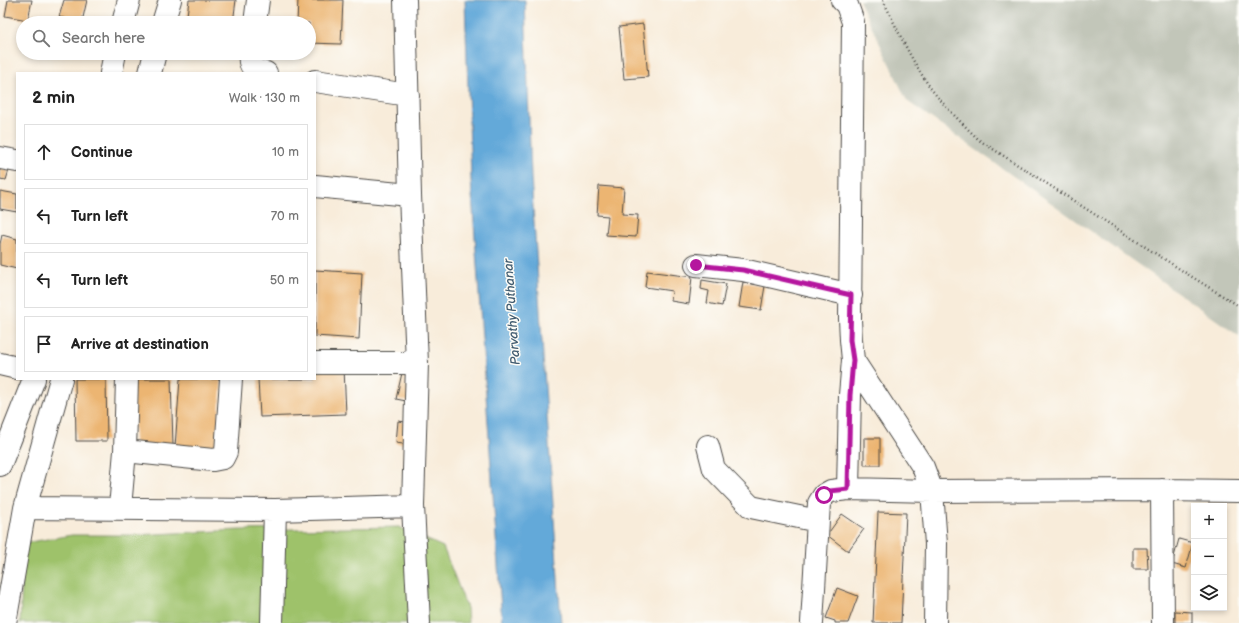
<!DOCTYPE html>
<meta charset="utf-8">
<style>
:root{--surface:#fff;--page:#f2f2f2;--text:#222;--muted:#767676;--line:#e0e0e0}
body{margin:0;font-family:"Balsamiq Sans",sans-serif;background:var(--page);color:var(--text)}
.controls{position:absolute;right:12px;bottom:12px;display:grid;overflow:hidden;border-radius:0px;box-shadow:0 2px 6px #0003}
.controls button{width:36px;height:36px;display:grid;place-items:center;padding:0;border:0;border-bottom:1px solid var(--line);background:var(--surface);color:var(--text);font:20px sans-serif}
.stop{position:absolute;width:12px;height:12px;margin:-9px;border:3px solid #b5179e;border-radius:50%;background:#fff}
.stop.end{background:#b5179e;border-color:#fff;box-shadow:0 1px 4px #0008}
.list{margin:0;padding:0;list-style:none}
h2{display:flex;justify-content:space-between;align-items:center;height:52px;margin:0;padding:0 16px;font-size:17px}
h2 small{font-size:13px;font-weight:400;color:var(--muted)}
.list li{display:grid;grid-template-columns:26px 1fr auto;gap:12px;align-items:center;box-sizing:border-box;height:56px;margin:0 8px 8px;padding:0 8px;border:1px solid var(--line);border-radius:0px}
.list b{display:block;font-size:15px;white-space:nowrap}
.list em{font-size:13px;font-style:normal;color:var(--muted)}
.icon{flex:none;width:22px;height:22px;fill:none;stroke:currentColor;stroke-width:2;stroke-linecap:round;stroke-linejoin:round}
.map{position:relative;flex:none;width:1239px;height:623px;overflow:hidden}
.search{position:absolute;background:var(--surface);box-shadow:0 2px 6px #0003;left:16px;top:16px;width:300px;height:44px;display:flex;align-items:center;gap:10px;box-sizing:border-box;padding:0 14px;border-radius:22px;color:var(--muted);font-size:15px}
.panel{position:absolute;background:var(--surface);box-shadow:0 2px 6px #0003;left:16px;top:72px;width:300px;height:308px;border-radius:0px}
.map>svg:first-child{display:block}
</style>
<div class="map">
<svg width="1239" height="623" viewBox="0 0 1239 623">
<rect width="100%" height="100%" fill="#fdfcf7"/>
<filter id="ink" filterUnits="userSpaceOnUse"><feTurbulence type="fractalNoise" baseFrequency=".025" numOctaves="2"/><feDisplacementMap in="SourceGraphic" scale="8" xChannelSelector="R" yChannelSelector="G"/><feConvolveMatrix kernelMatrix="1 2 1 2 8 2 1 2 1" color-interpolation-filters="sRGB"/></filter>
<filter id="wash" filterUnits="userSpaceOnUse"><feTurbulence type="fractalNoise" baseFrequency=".012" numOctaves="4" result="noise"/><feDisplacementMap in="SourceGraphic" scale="16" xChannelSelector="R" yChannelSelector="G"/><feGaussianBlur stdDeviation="0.9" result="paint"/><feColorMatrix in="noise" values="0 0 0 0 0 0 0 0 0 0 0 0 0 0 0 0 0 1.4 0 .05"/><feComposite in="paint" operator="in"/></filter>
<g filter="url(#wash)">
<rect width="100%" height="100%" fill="#f8ecda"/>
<path fill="#c2c6b9" d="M859 0H1239V336L907 101Z"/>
<path fill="#9ec26b" stroke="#64764b" d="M399 527 443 547 467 608 468 623H20L24 543 72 535H134L240 530Z"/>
<path fill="#64a9d9" stroke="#486a82" d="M465 0H525L531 177 561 623H502L471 180Z"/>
<g id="blocks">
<path fill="#ecb572" d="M8 0H32L28 20 5 16Z
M64 0H87L82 22 59 17Z
M189 0H236L233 23H186Z
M298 0H343L341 44 309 43V23H297Z
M643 24 648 77 624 79 619 27Z
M0 168 9 170 6 180 0 179Z
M599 186 624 188 622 214 638 215 636 237 606 235 608 216 597 215Z
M0 191 17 194V212L0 209Z
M2 235 17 239V269L0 265V244Z
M315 270 362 273 359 339 315 336Z
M647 271 692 277 689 304 671 301 672 291 645 287Z
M702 280 726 284 722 306 707 303 709 291 701 289Z
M743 282 765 286 761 310 739 307Z
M344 368 346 414 260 417 258 379H315V369Z
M402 373 417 377 411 402 396 399Z
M75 379H106L107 441H76Z
M133 379H171L173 445H135Z
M180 379H222L216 451 175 447Z
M398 421 413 423 410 445 396 443Z
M864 438H880V465H864Z
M878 512 906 513 901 623H873Z
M842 514 864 529 848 551 827 535Z
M1179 539 1193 543 1186 568 1172 564Z
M1133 548H1147L1148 569H1133Z
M837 588 858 596 848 623H835V621L826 618Z
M1175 611 1192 612V623H1175Z"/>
</g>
</g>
<g filter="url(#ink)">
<use href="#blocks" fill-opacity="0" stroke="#4a4845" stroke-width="1"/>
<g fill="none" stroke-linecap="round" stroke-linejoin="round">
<defs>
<path id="minor" d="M405 0 410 195 417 363 413 506 419 623
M842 0 847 5 853 22 850 319 851 340 853 360 923 467 932 491 936 544 935 623
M163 23 170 0
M255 23 258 0
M250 53C248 66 254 71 266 73
M150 73 155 53
M315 81 408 95
M0 158 17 161
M315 186 410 195
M696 265 743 270 851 295
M315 363H417
M0 364 17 368
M61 379 25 508 275 510 413 506
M708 446 714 469 751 507 818 521
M125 451 213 460 223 458 226 452 231 379
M848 489 850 395 853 360
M1162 490 1163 623
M120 508 125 451 127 379
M5 623 25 508
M272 623 275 510
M812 623 819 503 824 495 831 491 848 489 932 491 1162 490 1239 491"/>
<path id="major" d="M123 23 129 0
M111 73 115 53
M0 465 34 379"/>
</defs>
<use href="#minor" stroke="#4a4845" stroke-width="24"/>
<use href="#major" stroke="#4a4845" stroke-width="24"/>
<path stroke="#4a4845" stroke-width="2.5" stroke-dasharray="1 3" stroke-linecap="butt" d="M883 0C898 31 912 62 932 90 946 108 963 124 979 140L1189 275 1239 306"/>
<use href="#minor" stroke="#fff" stroke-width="22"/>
<use href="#major" stroke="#fff" stroke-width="22"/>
</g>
</g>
<g fill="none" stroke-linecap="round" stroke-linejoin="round" filter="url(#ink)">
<path stroke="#b5179e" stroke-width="5" d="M696 265 743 270 851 295 850 340 853 360 850 395 848 489 830 491 824 495"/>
</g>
<g text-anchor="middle" stroke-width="3" stroke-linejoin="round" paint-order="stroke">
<g font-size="13" font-style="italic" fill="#425d71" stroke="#fdfcf7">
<text transform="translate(511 312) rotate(-94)" y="5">Parvathy Puthanar</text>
</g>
</g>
</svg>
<div class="controls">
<button>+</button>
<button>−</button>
<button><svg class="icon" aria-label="layers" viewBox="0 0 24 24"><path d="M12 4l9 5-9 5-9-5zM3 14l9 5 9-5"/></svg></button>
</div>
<div class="stop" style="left:824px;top:495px"></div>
<div class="stop end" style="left:696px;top:265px"></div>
<div class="search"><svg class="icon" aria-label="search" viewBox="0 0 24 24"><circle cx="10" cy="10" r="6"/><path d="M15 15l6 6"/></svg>Search here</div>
<section class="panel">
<h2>2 min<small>Walk · 130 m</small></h2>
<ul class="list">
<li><svg class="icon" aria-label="ahead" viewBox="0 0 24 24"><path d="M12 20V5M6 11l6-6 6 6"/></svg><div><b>Continue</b></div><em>10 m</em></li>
<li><svg class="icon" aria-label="left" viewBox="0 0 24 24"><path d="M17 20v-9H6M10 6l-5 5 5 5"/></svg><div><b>Turn left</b></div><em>70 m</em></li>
<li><svg class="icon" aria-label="left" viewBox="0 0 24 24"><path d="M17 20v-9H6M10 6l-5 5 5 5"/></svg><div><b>Turn left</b></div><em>50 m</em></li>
<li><svg class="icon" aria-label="arrive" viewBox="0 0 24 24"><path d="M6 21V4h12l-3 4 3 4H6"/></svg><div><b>Arrive at destination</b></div></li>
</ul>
</section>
</div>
